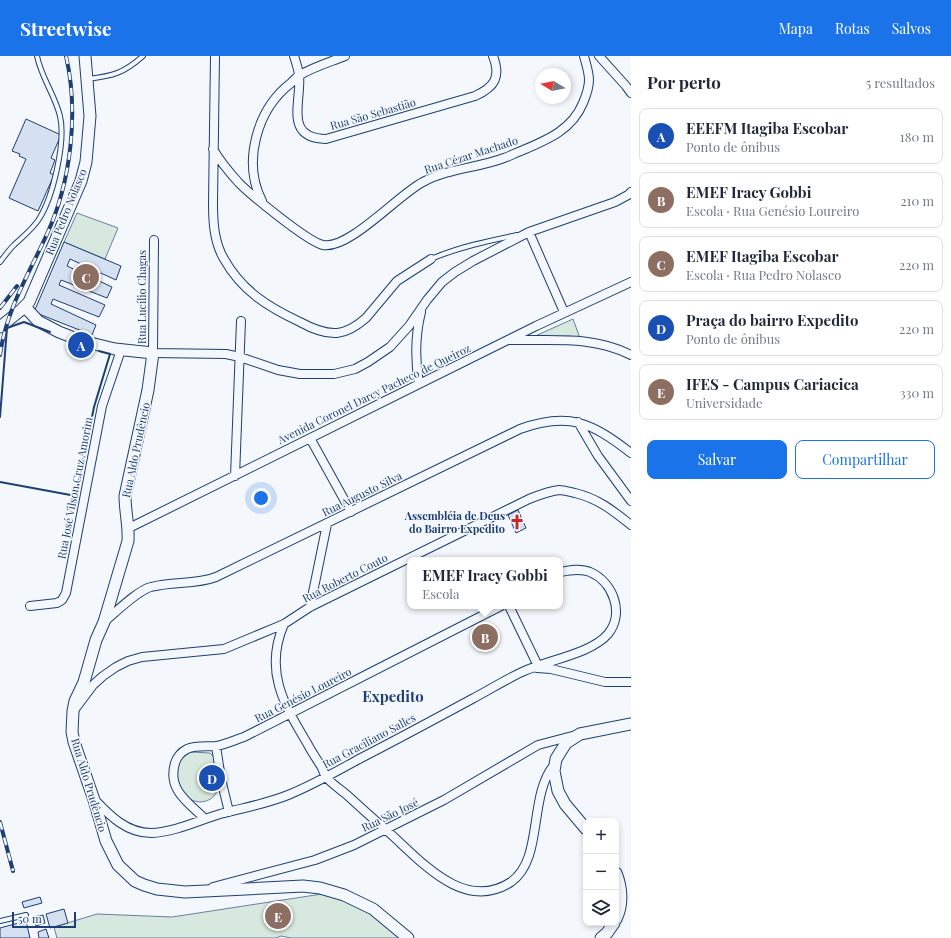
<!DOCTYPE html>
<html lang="pt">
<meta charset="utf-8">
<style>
:root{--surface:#fff;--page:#f6f6f7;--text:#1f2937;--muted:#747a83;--line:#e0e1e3;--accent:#1a73e8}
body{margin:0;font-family:"Playfair Display",serif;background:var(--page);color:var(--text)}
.controls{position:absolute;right:12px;bottom:12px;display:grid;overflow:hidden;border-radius:8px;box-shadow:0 2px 6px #0003}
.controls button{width:36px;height:36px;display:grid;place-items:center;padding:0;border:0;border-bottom:1px solid var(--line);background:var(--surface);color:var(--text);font:20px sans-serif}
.compass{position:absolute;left:535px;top:12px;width:36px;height:36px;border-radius:50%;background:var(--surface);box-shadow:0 2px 6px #0003;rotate:280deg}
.scale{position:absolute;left:12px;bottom:10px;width:64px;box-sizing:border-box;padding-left:4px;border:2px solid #1d3f73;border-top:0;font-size:11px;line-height:14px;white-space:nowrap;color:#1d3f73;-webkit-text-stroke:3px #f4f7fb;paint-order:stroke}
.you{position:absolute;left:261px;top:442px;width:14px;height:14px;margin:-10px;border:3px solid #fff;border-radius:50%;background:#1a73e8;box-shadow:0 0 0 6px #1a73e833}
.badge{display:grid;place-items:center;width:26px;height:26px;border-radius:50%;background:var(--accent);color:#fff;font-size:13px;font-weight:700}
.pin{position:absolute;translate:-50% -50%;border:2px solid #fff;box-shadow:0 1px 4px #0006}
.popup{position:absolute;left:407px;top:501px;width:156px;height:52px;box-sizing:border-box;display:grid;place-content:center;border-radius:8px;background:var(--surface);filter:drop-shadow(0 1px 3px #0005);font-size:13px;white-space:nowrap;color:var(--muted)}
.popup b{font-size:15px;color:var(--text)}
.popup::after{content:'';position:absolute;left:50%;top:100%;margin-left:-8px;border:8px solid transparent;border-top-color:var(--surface)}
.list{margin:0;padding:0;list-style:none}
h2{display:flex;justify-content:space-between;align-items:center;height:52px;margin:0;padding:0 16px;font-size:17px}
h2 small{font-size:13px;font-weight:400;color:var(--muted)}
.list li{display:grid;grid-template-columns:26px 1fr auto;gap:12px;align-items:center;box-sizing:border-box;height:56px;margin:0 8px 8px;padding:0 8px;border:1px solid var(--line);border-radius:8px}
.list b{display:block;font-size:15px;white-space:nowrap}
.list p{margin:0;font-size:13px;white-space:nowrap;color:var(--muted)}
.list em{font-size:13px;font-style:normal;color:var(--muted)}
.actions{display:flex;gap:8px;padding:12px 16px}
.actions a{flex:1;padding:9px 0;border:1px solid var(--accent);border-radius:8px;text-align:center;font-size:14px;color:var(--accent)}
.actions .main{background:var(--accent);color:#fff}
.icon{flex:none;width:22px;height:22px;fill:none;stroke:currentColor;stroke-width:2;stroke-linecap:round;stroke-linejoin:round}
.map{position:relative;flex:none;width:631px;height:882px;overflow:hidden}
header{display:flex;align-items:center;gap:24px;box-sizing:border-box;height:56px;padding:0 20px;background:var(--accent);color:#fff}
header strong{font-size:19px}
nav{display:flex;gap:22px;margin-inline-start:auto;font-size:14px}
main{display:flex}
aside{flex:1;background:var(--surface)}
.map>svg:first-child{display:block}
</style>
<header>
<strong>Streetwise</strong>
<nav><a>Mapa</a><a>Rotas</a><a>Salvos</a></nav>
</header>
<main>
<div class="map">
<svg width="631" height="882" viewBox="0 0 631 882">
<rect width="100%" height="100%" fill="#f4f7fb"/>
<path fill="#d7e8df" stroke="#687fa3" d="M77 157 118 172 105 203 64 186Z
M573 263 580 282 569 280 533 281Z
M192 696 210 697 214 701C216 710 220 722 218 732 215 745 200 750 188 742 184 739 180 733 176 728 176 713 174 701 192 696Z
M322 838 336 840 362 849 404 882H291L281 880 276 882H57L54 871 97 858 172 861Z"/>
<path fill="#d5e0f0" stroke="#1d3f73" d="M26 63 61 79 51 102 55 104 50 117 54 119 38 155 9 142 26 103 19 100 20 98 12 95Z
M64 186 121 210 116 224 70 203 67 210 112 231 107 242 61 224 59 229 105 249 99 261 53 243 51 248 96 269 92 279 34 256Z
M518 454 526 472 516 477 508 459Z
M40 841 42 847 24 852 22 846Z
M64 853 68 867 50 872 46 858Z
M43 859 45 867 36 870 33 861Z
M26 865 30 882H0V872Z
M46 873 49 882H39L38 876Z"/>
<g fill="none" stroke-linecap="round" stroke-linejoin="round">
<defs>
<path id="lane" d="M88 23C113 20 124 17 143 0
M431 203C459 191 488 185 517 179
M0 206C4 201 8 195 13 190 22 181 32 174 39 163 53 141 66 86 60 60 55 39 41 21 37 0
M0 865 26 859"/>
<path id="street" d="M215 0 213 147C213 166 214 186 224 203 242 235 268 251 300 266 311 272 324 278 337 277 348 276 358 269 366 262L397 225 431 203
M294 0C296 6 298 12 299 19 302 45 283 82 326 83L475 40C495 31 501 21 493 0
M599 0 626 30 631 37
M213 93C220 105 229 116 239 127 251 139 308 186 323 189 349 194 399 138 423 126 449 112 478 112 504 102 510 100 515 97 521 95 547 84 572 74 583 47 586 40 589 32 589 24 589 16 586 8 584 0
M262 145C242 106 257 53 291 27 294 24 296 21 300 19 313 11 330 6 345 0
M529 176 564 256
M154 184 153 297 226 298 240 301 278 314 300 318H334L355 313 368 306 390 291 409 270 427 244 442 226 455 216 473 205 529 176 615 146 628 139 631 136
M509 284C551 285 592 279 631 299
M419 328C415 304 415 280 421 256
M578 366 598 400 631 445
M310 382 351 456
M235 420 241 265
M129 472 536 270 631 226
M30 550 57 547 62 544 66 537 102 350 121 294
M509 550 538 610
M310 551 327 468
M104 566C116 556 138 534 151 531 173 525 195 529 216 521L520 373C569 355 592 367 631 397
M284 568C264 614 283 647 307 687 311 695 316 702 321 710 323 713 324 718 326 721 332 728 340 733 347 739 359 750 372 762 385 773 418 801 462 858 511 826 544 803 528 740 554 709
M537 612 551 613 605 626H631
M75 653 93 629 103 620 116 611 128 605 142 601 224 593 284 568 310 551 529 443C539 439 549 435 559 434 564 434 570 436 575 437 599 443 612 454 631 469
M216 690 221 723 229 756
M95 744C110 760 127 777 151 777 175 776 197 765 220 758 242 752 266 748 288 739 313 729 337 715 361 702 398 683 435 663 472 643 489 634 505 624 522 616 547 604 591 598 608 578 625 557 613 526 590 516 581 512 570 514 560 516
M205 763C188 746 167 734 175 707 177 701 181 696 187 693 196 689 207 691 217 690 226 688 235 684 244 681L501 550
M213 831 315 804 354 789 444 744 538 689 576 679"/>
<path id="secondary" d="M25 251 38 265 59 276 82 285 115 293 153 297 148 334 125 440C125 455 129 470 128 485L104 566 96 584 84 626 75 645 73 655 72 676 74 686 94 744 106 785 118 809 135 825 144 829 157 833 185 836 303 830 320 832 344 839 373 853 408 882
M0 271 21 254 29 246 81 125 86 106 90 60 85 0
M586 773 565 748 558 735 554 715 556 703 566 687 580 678 631 668
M616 817C622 832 623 849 616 863
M601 882 607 877 614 867"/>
</defs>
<use href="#lane" stroke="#1d3f73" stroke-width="6"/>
<use href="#street" stroke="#1d3f73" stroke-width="10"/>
<use href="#secondary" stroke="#1d3f73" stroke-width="13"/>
<use href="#lane" stroke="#f4f7fb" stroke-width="4"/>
<use href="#street" stroke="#f4f7fb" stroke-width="8"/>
<use href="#secondary" stroke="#f4f7fb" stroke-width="11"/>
<defs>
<path id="rail" d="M0 252 17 230
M0 299C6 254 29 218 47 178 71 126 79 56 66 0
M0 766 13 815"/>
</defs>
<use href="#rail" stroke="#1d3f73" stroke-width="4"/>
<use href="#rail" stroke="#f4f7fb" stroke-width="2.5" stroke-dasharray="8" stroke-linecap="butt"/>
<path stroke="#1d3f73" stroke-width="2" d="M0 361 7 272 24 266 50 276
M0 426 76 440 94 351 110 298 99 295"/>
</g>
<defs>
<symbol id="church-bare" viewBox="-9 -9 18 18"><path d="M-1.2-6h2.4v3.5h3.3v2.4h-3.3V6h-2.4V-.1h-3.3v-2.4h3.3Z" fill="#c62828" stroke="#f4f7fb" stroke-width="2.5" paint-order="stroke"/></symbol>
</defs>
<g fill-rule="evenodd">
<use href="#church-bare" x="506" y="455" width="22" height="22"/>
</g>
<g text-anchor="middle" stroke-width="3" stroke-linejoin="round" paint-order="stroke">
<g font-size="11" fill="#1d3f73" stroke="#f4f7fb">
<text transform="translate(373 58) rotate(-16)" y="4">Rua São Sebastião</text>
<text transform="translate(471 99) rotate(-18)" y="4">Rua Cézar Machado</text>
<text transform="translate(66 156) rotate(-68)" y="4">Rua Pedro Nolasco</text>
<text transform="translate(142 241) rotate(-90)" y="4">Rua Lucílio Chagas</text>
<text transform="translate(374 338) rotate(-26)" y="4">Avenida Coronel Darcy Pacheco de Queiroz</text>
<text transform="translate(136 394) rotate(-78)" y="4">Rua Aldo Prudêncio</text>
<text transform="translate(75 432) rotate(-79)" y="4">Rua José Vilson Cruz Amorim</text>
<text transform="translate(362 438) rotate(-26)" y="4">Rua Augusto Silva</text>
<text transform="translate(345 522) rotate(-27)" y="4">Rua Roberto Couto</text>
<text transform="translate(303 639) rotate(-27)" y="4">Rua Genésio Loureiro</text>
<text transform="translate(369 685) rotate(-28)" y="4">Rua Graciliano Salles</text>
<text transform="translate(89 729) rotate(73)" y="4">Rua Aldo Prudêncio</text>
<text transform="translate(390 759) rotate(-26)" y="4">Rua São José</text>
</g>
<g font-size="11" font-weight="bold" fill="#1d3f73" stroke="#f4f7fb" text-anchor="end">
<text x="505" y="464">Assembléia de Deus<tspan x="505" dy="13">do Bairro Expedito</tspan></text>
</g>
<g font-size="15" font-weight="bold" fill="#1d3f73" stroke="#f4f7fb">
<text x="393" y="646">Expedito</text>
</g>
</g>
</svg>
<div class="controls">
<button>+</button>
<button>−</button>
<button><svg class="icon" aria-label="layers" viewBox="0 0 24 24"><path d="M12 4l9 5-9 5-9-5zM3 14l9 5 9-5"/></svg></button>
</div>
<svg class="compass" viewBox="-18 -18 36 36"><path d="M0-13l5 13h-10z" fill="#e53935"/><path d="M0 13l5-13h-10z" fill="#747a83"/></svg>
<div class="scale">50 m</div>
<div class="you"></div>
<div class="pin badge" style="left:81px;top:289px;background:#1a4fb4">A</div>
<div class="pin badge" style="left:485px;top:581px;background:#8d6e63">B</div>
<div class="popup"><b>EMEF Iracy Gobbi</b>Escola</div>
<div class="pin badge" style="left:86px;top:221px;background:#8d6e63">C</div>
<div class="pin badge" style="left:212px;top:722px;background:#1a4fb4">D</div>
<div class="pin badge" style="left:278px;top:860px;background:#8d6e63">E</div>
</div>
<aside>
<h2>Por perto<small>5 resultados</small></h2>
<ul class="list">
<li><span class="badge" style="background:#1a4fb4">A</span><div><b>EEEFM Itagiba Escobar</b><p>Ponto de ônibus</p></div><em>180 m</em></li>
<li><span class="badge" style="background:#8d6e63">B</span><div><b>EMEF Iracy Gobbi</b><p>Escola · Rua Genésio Loureiro</p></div><em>210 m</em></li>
<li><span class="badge" style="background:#8d6e63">C</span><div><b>EMEF Itagiba Escobar</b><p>Escola · Rua Pedro Nolasco</p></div><em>220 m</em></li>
<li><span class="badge" style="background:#1a4fb4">D</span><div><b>Praça do bairro Expedito</b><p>Ponto de ônibus</p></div><em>220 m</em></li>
<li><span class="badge" style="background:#8d6e63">E</span><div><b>IFES - Campus Cariacica</b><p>Universidade</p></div><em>330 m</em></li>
</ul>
<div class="actions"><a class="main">Salvar</a><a>Compartilhar</a></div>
</aside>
</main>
